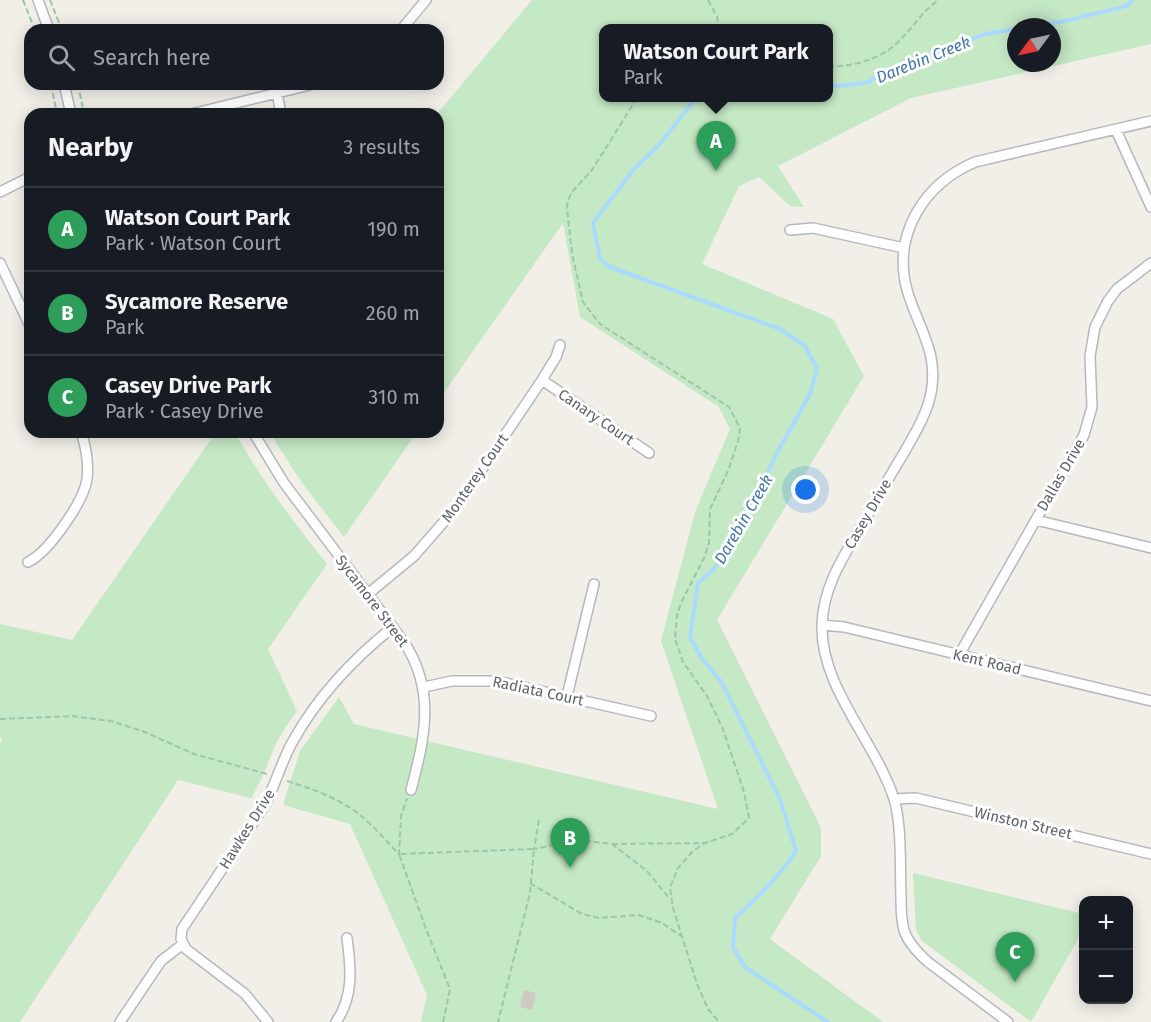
<!DOCTYPE html>
<meta charset="utf-8">
<style>
:root{--surface:#171b24;--page:#20242c;--text:#f1f3f6;--muted:#9ea1a6;--line:#363941;--accent:#ea4335}
body{margin:0;font-family:"Fira Sans",sans-serif;background:var(--page);color:var(--text)}
.controls{position:absolute;right:18px;bottom:18px;display:grid;overflow:hidden;border-radius:12px;box-shadow:0 3px 15px #0003}
.controls button{width:54px;height:54px;display:grid;place-items:center;padding:0;border:0;border-bottom:2px solid var(--line);background:var(--surface);color:var(--text);font:30px sans-serif}
.compass{position:absolute;left:1007px;top:18px;width:54px;height:54px;border-radius:50%;background:var(--surface);box-shadow:0 3px 15px #0003;rotate:237deg}
.you{position:absolute;left:806px;top:490px;width:21px;height:21px;margin:-15px;border:4px solid #fff;border-radius:50%;background:#1a73e8;box-shadow:0 0 0 9px #1a73e833}
.badge{display:grid;place-items:center;width:39px;height:39px;border-radius:50%;background:var(--accent);color:#fff;font-size:20px;font-weight:700}
.pin{position:absolute;translate:-50% -50px;filter:drop-shadow(0 2px 3px #0008)}
.pin::after{content:'';position:absolute;top:32px;width:21px;height:18px;background:inherit;clip-path:polygon(0 0,100% 0,50% 100%)}
.popup{position:absolute;left:599px;top:24px;width:234px;height:78px;box-sizing:border-box;display:grid;place-content:center;border-radius:12px;background:var(--surface);filter:drop-shadow(0 2px 4px #0005);font-size:20px;white-space:nowrap;color:var(--muted)}
.popup b{font-size:22px;color:var(--text)}
.popup::after{content:'';position:absolute;left:50%;top:100%;margin-left:-12px;border:12px solid transparent;border-top-color:var(--surface)}
.list{margin:0;padding:0;list-style:none}
h2{display:flex;justify-content:space-between;align-items:center;height:78px;margin:0;padding:0 24px;font-size:26px}
h2 small{font-size:20px;font-weight:400;color:var(--muted)}
.list li{display:grid;grid-template-columns:39px 1fr auto;gap:18px;align-items:center;box-sizing:border-box;height:84px;padding:0 24px;border-top:2px solid var(--line)}
.list b{display:block;font-size:22px;white-space:nowrap}
.list p{margin:0;font-size:20px;white-space:nowrap;color:var(--muted)}
.list em{font-size:20px;font-style:normal;color:var(--muted)}
.icon{flex:none;width:33px;height:33px;fill:none;stroke:currentColor;stroke-width:2;stroke-linecap:round;stroke-linejoin:round}
.map{position:relative;flex:none;width:1151px;height:1022px;overflow:hidden}
.search{position:absolute;background:var(--surface);box-shadow:0 3px 15px #0003;left:24px;top:24px;width:420px;height:66px;display:flex;align-items:center;gap:15px;box-sizing:border-box;padding:0 21px;border-radius:18px;color:var(--muted);font-size:22px}
.panel{position:absolute;background:var(--surface);box-shadow:0 3px 15px #0003;left:24px;top:108px;width:420px;height:330px;border-radius:18px}
.map>svg:first-child{display:block}
</style>
<div class="map">
<svg width="1151" height="1022" viewBox="0 0 1151 1022">
<rect width="100%" height="100%" fill="#f1efe8"/>
<path fill="#c5e8c5" fill-rule="evenodd" d="M532 0H1151V44L911 98 778 166 804 207 790 206 759 177 739 186 702 264 833 319 864 376 717 620 821 828V856L770 939 883 1022H421L427 995 350 824 283 805 300 751 339 697 354 724 718 809 661 641 695 512 730 429 719 407 580 317 563 223 438 401 437 114ZM1016 27H1052V63H1016ZM604 28H828V98H604Z
M216 432H235C261 480 293 521 327 564L268 649 297 711C287 724 278 738 272 753 265 770 261 782 251 798L178 780 20 1022H0V744L3 739 0 738V624L72 640Z
M269 432H417L344 537 302 483Z
M913 873 1083 914 1077 941 1031 1022 922 941 916 930Z"/>
<g fill="none" stroke-linecap="round" stroke-linejoin="round">
<path stroke="#aadaff" stroke-width="4" d="M1026 27 1065 21 1126 6 1133 0
M828 84 837 86 866 83 887 72 985 34 1016 29
M696 98 658 146 634 169 593 223 600 259 610 267 780 329 805 346 817 369 810 394 776 455 752 506 714 569 698 583 690 637 701 657 722 683 780 799 796 851C779 877 758 897 735 918L733 947 745 967 828 1022"/>
</g>
<path fill="#cccac5" d="M524 990 536 993 532 1010 520 1007Z"/>
<g fill="none" stroke-linecap="round" stroke-linejoin="round">
<defs>
<path id="street" d="M38 0 49 30
M401 30 426 0
M64 84 71 114
M277 93 281 114
M191 114 314 84
M1116 130 1151 207
M0 192 30 177
M790 230 813 228 904 248
M0 263 30 326
M542 380 649 453
M253 432 284 483 404 642C436 691 425 737 411 790
M1036 520 1151 548
M28 562C49 552 84 501 87 479 89 462 86 447 81 432
M368 594 414 556 455 509 542 380 556 357 560 345
M822 625 844 627 1151 701
M959 655 1084 435 1092 407 1090 356 1095 327 1108 301 1117 289 1151 263
M424 687 452 681H496L651 716
M567 696 594 584
M894 799 916 798 1151 854
M120 1022 161 961 183 944
M268 1022 245 994 186 949 181 939 182 929 263 808C275 787 281 762 293 741 318 696 353 659 393 627
M336 1022C354 996 351 968 347 938
M1008 1022 928 962C918 953 908 943 904 930 901 920 901 909 901 898 900 871 902 824 894 799 876 742 820 687 822 625 823 587 843 557 862 525 876 500 890 476 905 451 915 433 927 414 931 393 939 351 918 328 907 290 892 234 924 184 975 162L1151 121"/>
</defs>
<use href="#street" stroke="#b5b8bc" stroke-width="12"/>
<path stroke="#9cc7a9" stroke-width="2" stroke-dasharray="6 3" stroke-linecap="butt" d="M23 0 35 30
M50 0 62 30
M708 0 718 19 715 28
M828 66C851 68 884 58 899 41 913 28 922 11 939 0
M51 84 57 114
M78 84 84 114
M637 98 592 170 572 192 568 200 567 208 572 254 583 302 600 324 729 407 740 428 738 441 728 471 710 509 709 543 704 558 681 603 677 616 675 639 683 662 707 696 723 729 744 792 749 818 732 834 705 843 693 851 678 868 670 888 673 908 697 984 708 1009 719 1022
M0 719 72 716 111 721 145 732 194 754 267 774
M287 781C316 790 347 801 369 823 380 833 389 844 399 854L401 816 407 798
M539 820 534 849 578 840 612 844 647 871 670 899
M612 844 705 843
M530 883 582 914 599 918 639 915 662 923 681 936
M443 1022 450 989 426 929 399 854 534 849 530 893 498 1022"/>
<use href="#street" stroke="#fff" stroke-width="9"/>
</g>
<g text-anchor="middle" stroke-width="6" stroke-linejoin="round" paint-order="stroke">
<g font-size="15" fill="#5f6368" stroke="#fff">
<text transform="translate(596 417) rotate(34)" y="5">Canary Court</text>
<text transform="translate(1061 475) rotate(-60)" y="5">Dallas Drive</text>
<text transform="translate(475 478) rotate(-55)" y="5">Monterey Court</text>
<text transform="translate(868 514) rotate(-60)" y="5">Casey Drive</text>
<text transform="translate(372 601) rotate(53)" y="5">Sycamore Street</text>
<text transform="translate(987 662) rotate(13)" y="5">Kent Road</text>
<text transform="translate(538 691) rotate(12)" y="5">Radiata Court</text>
<text transform="translate(1023 823) rotate(13)" y="5">Winston Street</text>
<text transform="translate(247 829) rotate(-58)" y="5">Hawkes Drive</text>
</g>
<g font-size="16" font-style="italic" fill="#4174aa" stroke="#fff">
<text transform="translate(923 59) rotate(-22)" y="6">Darebin Creek</text>
<text transform="translate(743 519) rotate(-60)" y="6">Darebin Creek</text>
</g>
</g>
</svg>
<div class="controls">
<button>+</button>
<button>−</button>
</div>
<svg class="compass" viewBox="-18 -18 36 36"><path d="M0-13l5 13h-10z" fill="#e53935"/><path d="M0 13l5-13h-10z" fill="#9ea1a6"/></svg>
<div class="you"></div>
<div class="pin badge" style="left:716px;top:171px;background:#2e9e5b">A</div>
<div class="popup"><b>Watson Court Park</b>Park</div>
<div class="pin badge" style="left:570px;top:868px;background:#2e9e5b">B</div>
<div class="pin badge" style="left:1015px;top:982px;background:#2e9e5b">C</div>
<div class="search"><svg class="icon" aria-label="search" viewBox="0 0 24 24"><circle cx="10" cy="10" r="6"/><path d="M15 15l6 6"/></svg>Search here</div>
<section class="panel">
<h2>Nearby<small>3 results</small></h2>
<ul class="list">
<li><span class="badge" style="background:#2e9e5b">A</span><div><b>Watson Court Park</b><p>Park · Watson Court</p></div><em>190 m</em></li>
<li><span class="badge" style="background:#2e9e5b">B</span><div><b>Sycamore Reserve</b><p>Park</p></div><em>260 m</em></li>
<li><span class="badge" style="background:#2e9e5b">C</span><div><b>Casey Drive Park</b><p>Park · Casey Drive</p></div><em>310 m</em></li>
</ul>
</section>
</div>
